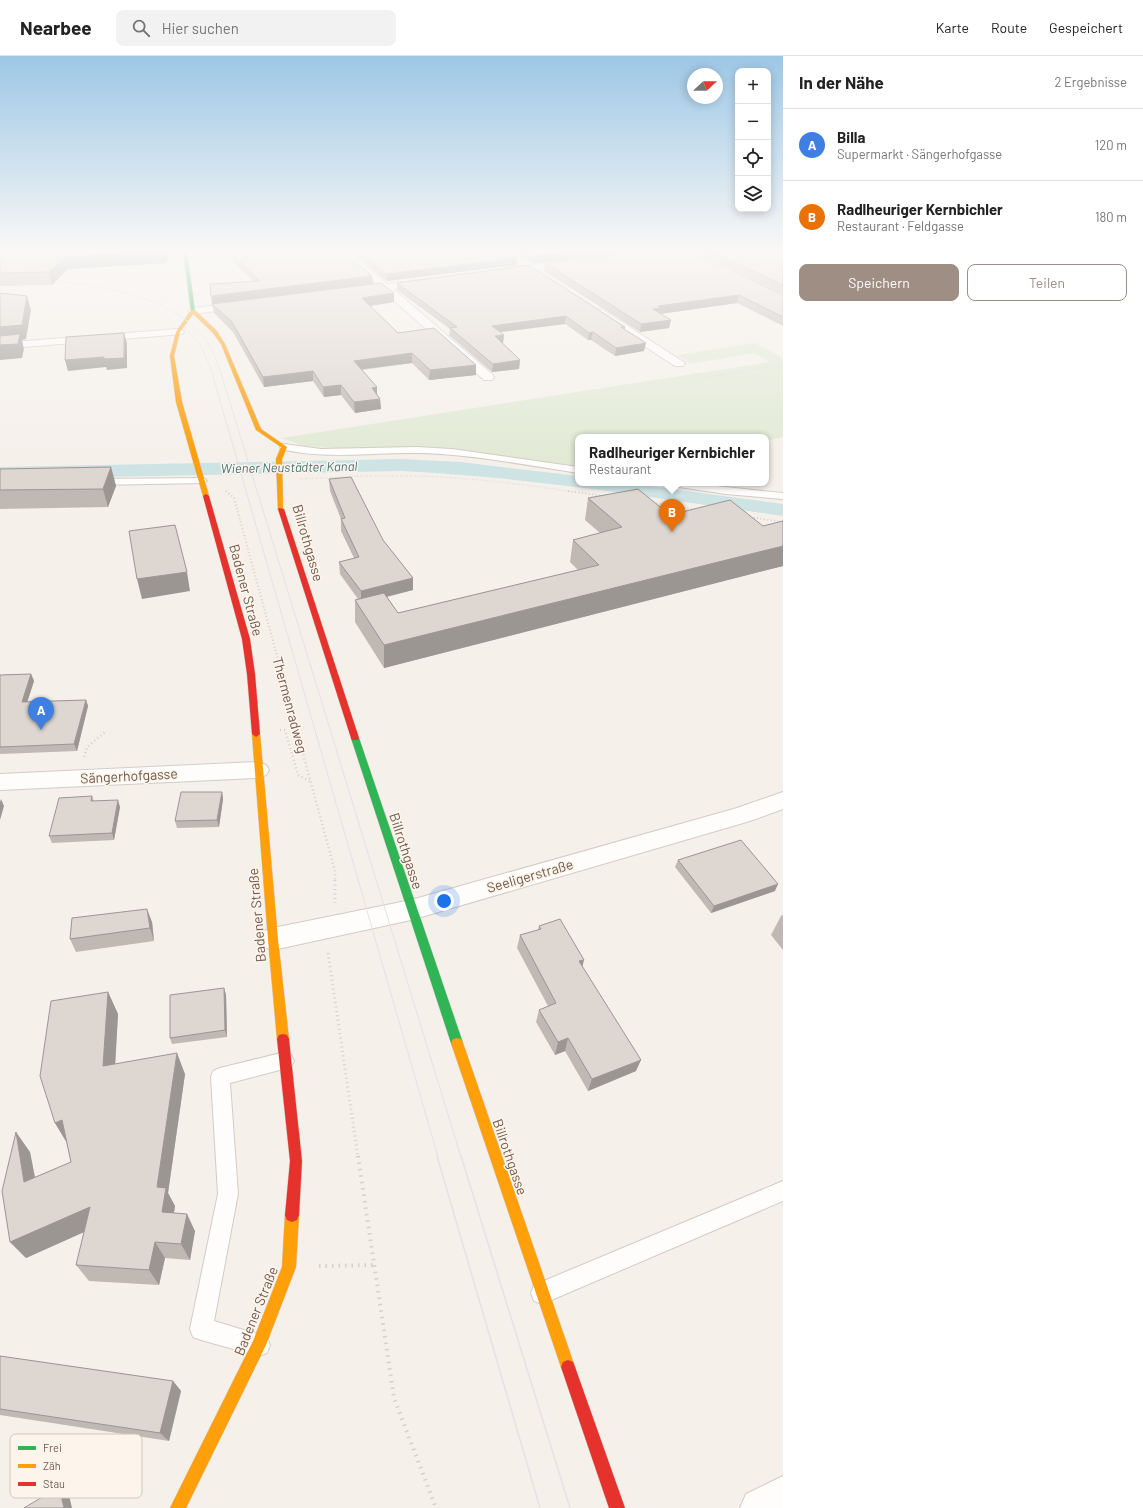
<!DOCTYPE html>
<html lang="de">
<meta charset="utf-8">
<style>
:root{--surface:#fff;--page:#f2f2f2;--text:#222;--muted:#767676;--line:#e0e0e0;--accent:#9f8e84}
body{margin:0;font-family:Barlow,sans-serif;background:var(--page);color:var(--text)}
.controls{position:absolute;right:12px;top:12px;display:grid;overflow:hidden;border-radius:8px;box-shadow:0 2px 10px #0003}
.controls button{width:36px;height:36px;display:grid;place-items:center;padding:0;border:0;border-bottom:1px solid var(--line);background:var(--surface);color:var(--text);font:20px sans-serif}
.compass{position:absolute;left:687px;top:12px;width:36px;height:36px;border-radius:50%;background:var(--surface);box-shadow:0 2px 10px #0003;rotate:68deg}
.you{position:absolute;left:444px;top:845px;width:14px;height:14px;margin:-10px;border:3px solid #fff;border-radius:50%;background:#1a73e8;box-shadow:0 0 0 6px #1a73e833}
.badge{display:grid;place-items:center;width:26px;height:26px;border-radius:50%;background:var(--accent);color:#fff;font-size:13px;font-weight:700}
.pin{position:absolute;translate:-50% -33px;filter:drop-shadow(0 1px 2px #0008)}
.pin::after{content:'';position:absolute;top:21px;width:14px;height:12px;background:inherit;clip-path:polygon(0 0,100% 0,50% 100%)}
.popup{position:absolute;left:575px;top:378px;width:194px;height:52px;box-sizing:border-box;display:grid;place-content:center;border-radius:8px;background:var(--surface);filter:drop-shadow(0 1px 3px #0005);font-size:13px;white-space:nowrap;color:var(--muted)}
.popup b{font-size:15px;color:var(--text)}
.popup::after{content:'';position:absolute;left:50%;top:100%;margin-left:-8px;border:8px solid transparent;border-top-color:var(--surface)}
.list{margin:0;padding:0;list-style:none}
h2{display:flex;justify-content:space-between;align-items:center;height:52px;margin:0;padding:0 16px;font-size:17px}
h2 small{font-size:13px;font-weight:400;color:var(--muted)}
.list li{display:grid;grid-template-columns:26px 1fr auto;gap:12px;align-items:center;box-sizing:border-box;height:72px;padding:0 16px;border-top:1px solid var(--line)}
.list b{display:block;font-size:15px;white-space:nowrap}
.list p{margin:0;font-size:13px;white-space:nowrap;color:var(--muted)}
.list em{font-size:13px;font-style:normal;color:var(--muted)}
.actions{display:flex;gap:8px;padding:12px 16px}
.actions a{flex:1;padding:9px 0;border:1px solid var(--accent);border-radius:8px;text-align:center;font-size:14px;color:var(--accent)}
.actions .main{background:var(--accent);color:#fff}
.icon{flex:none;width:22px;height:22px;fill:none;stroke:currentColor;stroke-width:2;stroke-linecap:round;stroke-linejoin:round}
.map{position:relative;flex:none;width:783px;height:1452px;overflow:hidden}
header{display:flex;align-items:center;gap:24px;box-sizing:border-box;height:56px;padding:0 20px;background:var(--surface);border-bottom:1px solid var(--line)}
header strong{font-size:19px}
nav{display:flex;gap:22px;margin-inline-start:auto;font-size:14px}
.search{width:280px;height:36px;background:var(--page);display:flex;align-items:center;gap:10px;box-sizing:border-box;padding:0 14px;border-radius:8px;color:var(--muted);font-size:15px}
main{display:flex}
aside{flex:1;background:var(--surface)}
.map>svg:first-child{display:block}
</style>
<header>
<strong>Nearbee</strong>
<div class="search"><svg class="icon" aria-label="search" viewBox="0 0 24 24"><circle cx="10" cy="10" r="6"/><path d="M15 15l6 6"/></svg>Hier suchen</div>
<nav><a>Karte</a><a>Route</a><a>Gespeichert</a></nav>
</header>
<main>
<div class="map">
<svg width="783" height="1452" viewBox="0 0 783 1452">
<rect width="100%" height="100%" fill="#f5f0ea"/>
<path fill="#e2ead6" d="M755 287 783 302V381L766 385V381H578V410L431 391 348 393 303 390 282 382 770 306 754 297 690 308 677 299Z"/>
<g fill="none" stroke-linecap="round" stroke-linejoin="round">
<path fill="#cde3e4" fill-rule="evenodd" d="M401 403 460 406 578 420V427H628L783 448V460C656 442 529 421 401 415L0 423V411Z"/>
<defs>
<path id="lane" d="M284 388 321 393 417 391 452 393 578 411V417C525 409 471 398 418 397 372 396 326 404 281 393L280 391Z
M202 422 205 423 207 425 205 427 96 429 91 426 96 423Z
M667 427C705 427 745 434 783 437V443L726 438 672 430Z
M285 996 291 999 294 1005 291 1011 230 1027 238 1138 214 1265 267 1281 270 1289 267 1297 259 1300 201 1284 193 1281 190 1273 218 1138 211 1021 213 1015 220 1012Z
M783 1125V1145L542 1248 534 1245 531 1237 534 1229Z"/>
<path id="street" d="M339 195H348L387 228 426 223 430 224 431 226 430 228 393 233 492 318 494 321 492 324H484L383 235 357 238 353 237 352 235 353 233 377 229Z
M575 203 580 206 578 208 504 219 499 216 504 213Z
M243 246 247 247 248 249 247 251 193 258 188 255 193 252Z
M599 253 603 254 685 307 683 310H675L595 258 594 256 595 254Z
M178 273 182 274 184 276 182 278 0 293V287Z
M258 706 266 709 269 714 266 719 258 722 0 734V718Z
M783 736V753L750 765 411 864 273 894 264 891 260 883 264 875 273 872 411 844 737 752Z
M783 1420V1452H740L746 1438Z"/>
<path id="fast" d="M183 195H187L195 255 193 256 191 255Z
M355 679 359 682 463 987 461 991 457 992 453 991 451 987 351 682Z"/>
<path id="slow" d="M191 254H195L217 275 225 288 261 373 287 391 282 403 283 454 278 453 276 403 281 391 256 374 221 288 213 277 193 258 180 276 174 300 182 346 209 440 206 442 203 440 176 346 170 300 176 276Z
M256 675 260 678 278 883 289 983 287 987 283 988 279 987 277 983 268 883 252 678Z
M457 982 461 983 463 987 575 1311 573 1316 568 1318 563 1316 561 1311 451 987 453 983Z
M292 1152 297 1154 299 1159 296 1211 266 1289 186 1452H170L253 1285 282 1211 285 1159 287 1154Z"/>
<path id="jam" d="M206 438 209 440 250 583 255 618 260 678 256 681 252 678 247 618 242 583 203 440Z
M279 452 284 453 359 682 358 684H352L351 682 278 453Z
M283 978 287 979 289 983 302 1105 299 1159 297 1164 292 1166 287 1164 285 1159 290 1105 277 983 279 979Z
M568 1304 573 1306 575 1311 625 1452H609L561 1311 563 1306Z"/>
</defs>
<use href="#lane" stroke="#d2ccc5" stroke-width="2"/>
<use href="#street" stroke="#d2ccc5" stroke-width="2"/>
<use href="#fast" stroke="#d4cdc6" stroke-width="1"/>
<use href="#slow" stroke="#d4cdc6" stroke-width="1"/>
<use href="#jam" stroke="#d4cdc6" stroke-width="1"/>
<path stroke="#d6d0cb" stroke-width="1" stroke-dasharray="0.5 1.5" stroke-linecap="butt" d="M160 245 173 242"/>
<path stroke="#d6d0cb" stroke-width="1.5" stroke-dasharray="0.5 2" stroke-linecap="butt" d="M694 317 703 322 783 308
M300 423C337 421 375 419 412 420 467 421 521 428 575 436"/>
<path stroke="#d6d0cb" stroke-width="2" stroke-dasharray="1 2.5" stroke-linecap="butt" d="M226 435 234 442 279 607
M568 435 604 440
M653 447 697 454
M750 461 783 466"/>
<path stroke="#d6d0cb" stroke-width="2.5" stroke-dasharray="1 3" stroke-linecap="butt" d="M278 606 335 815V825
M280 674H285L298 719 311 726
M84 701 87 691 105 676"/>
<path stroke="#d6d0cb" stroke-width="3" stroke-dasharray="1 3.5" stroke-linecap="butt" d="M335 824V847
M328 897 358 1101"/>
<path stroke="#d6d0cb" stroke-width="4" stroke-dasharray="1.5 5" stroke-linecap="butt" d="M358 1100 394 1342 436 1452
M319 1210 374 1209"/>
<use href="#lane" fill="#fefdfc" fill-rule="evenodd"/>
<use href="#street" fill="#fefdfc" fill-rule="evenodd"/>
<use href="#fast" fill="#30b455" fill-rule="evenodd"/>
<use href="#slow" fill="#ff9f0a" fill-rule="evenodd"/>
<use href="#jam" fill="#e5322d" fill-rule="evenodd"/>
<path stroke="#e4e2e4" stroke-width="1" d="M46 224C97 230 168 238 203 280 214 293 219 311 224 327L461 1101
M185 272 200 289 210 310 438 1101"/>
<path stroke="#e4e2e4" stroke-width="1.5" d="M437 1100 540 1452
M461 1100 570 1452"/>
</g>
<path fill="#bfb8b3" d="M0 195 166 207 68 213 52 229 0 230Z
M222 195H344L372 220 373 228 394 237V246L370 250 398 277 476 309V319L429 324 412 307 362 314 377 331V338L380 343 381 353 355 357 341 339 324 341 313 325 264 331 233 276 214 257 212 248 253 225Z
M350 195H506L517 202V209L386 225Z
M512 195H638L533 207Z
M695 195H783V238Z
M545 207 783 239V270L737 247 661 258 671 264 669 272 640 276 544 215Z
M397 227 625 271V274L644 295 615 300 591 284H588L565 268 501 276 504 279 503 287H502L520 304 519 313 492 316 449 279 450 273 397 234Z
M111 411 116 430 108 451 0 453V413Z
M329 423 413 522V534L387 541 398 557 578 514 570 506 573 484 600 477 585 464 588 442 670 459 763 470 783 465V510L384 612 355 566V544L358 543 340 518 339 506 354 502 341 475V463L330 435Z
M31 618 34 625 27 646 86 644 88 650 77 695 0 698V619Z
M222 736 223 743 219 771 177 772 175 765Z
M92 740 94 745 120 751 114 784 52 787 49 780Z
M678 804 775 835 711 857 675 811Z
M783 859V894L771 879 781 860Z
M152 866 154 885 76 896 70 883Z
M539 870 582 910 636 1015 588 1035 565 995 555 999 536 966 539 954 548 950 517 892 520 879 538 874Z
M224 932 226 939 227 981 172 988 170 982Z
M108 936 118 958 115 1008 185 1018 168 1137 175 1150 174 1157 195 1175 190 1204 165 1202 159 1229 89 1225 76 1209 84 1176 26 1202 10 1186 30 1096 35 1121 71 1106 66 1085 55 1067Z
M0 1300 173 1325 181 1335 169 1385 0 1359Z"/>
<path fill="#9b9692" d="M160 195H171L166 207 68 213 52 229 49 216 65 201Z
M579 195H638L533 207 534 200Z
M517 202V209L386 225V218Z
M372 220 373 228 212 248 211 240Z
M394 237V246L363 251 362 242Z
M739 239 737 247 659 258 653 253 658 250Z
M27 240 31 254 26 283 22 284 24 293 22 302 0 304V271Z
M566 260 565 268 492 277V270Z
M671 264 669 272 640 276 641 268Z
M593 276 591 284H588L589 277Z
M124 277 127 287V312L107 314 106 311 68 315 65 304Z
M504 279 503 287 494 288 495 280Z
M646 287 644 295 615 300 616 292Z
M412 297V307L354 314V305Z
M520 304 519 313 492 316 493 308Z
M476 309V319L429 324 430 314Z
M313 315V325L264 331 263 321Z
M341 329V339L324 341 323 331Z
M377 331V341L372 332Z
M380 343 381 353 355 357 354 346Z
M111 411 116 430 108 451 103 433Z
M783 490V510L384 612V589Z
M187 516 190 535 142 543 137 523Z
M413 522V534L361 547V535Z
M31 618 34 625 25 653 22 646Z
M86 644 88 650 77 695 74 688Z
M222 736 223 743 219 771 217 764Z
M1 743 4 750 0 764V746Z
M118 744 120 751 114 784 112 777Z
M778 828 775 835 711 857 714 850Z
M147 853 152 866 154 885 150 872Z
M584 904 581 916 579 905Z
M224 932 226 939 227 981 225 974Z
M108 936 118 958 114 1030 103 1010Z
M568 982 565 995 555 999 558 986Z
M177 997 185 1018 168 1137 175 1150 171 1174 162 1156 157 1131Z
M641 1004 636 1015 588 1035 592 1023Z
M62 1064 67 1087 55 1067Z
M16 1076 30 1096 39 1144 24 1126Z
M90 1151 102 1168 26 1202 10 1186Z
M187 1158 195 1175 190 1204 181 1188Z
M155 1186 165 1202 159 1229 149 1214Z
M173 1325 181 1335 169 1385 160 1377Z
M59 1431 68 1435 72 1452H64Z"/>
<path fill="#ded6d0" stroke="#9b9692" d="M0 195H160L65 201 49 216 0 217Z
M229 195H344L372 220 211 240 210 228 260 225Z
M358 195H506L517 202 386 218Z
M525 195H579L534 200Z
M649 195H692L783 239V261L739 239 658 250 660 252 653 253 671 264 641 268 545 207Z
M711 195H783V229Z
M529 209 625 271H621L646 287 616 292 593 276 589 277 566 260 492 270 504 279 495 280 520 304 493 308 450 272 457 271 397 227Z
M381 227 394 237 362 242 398 277 434 272 476 309 430 314 412 297 354 305 377 331 372 332 380 343 354 346 341 329 323 331 313 315 263 321 232 266 212 248Z
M0 237 27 240 22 269 0 271Z
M124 277V302L104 303V301L65 304 66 281Z
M20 278 18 288 0 289V280Z
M111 411 103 433 0 434V413Z
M351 421 383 484 413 522 361 535 339 506 359 501 341 463 345 462 329 423Z
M638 433 670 459 730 444 763 470 783 465V490L384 589 355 544 384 537 398 557 599 509 573 484 622 471 588 442Z
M175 469 187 516 137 523 129 475Z
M31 618 22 646 86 644 74 688 0 691V619Z
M181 736H222L217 764 175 765Z
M92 740 91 745 118 744 112 777 49 780 59 742Z
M741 784 778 828 714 850 678 804Z
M147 853 150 872 70 883 72 862Z
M560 863 584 904 579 905 641 1004 592 1023 568 982 558 986 539 954 556 947 520 879 541 873 539 870Z
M224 932 225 974 170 982V939Z
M108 936 103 1010 177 997 157 1131 166 1132 162 1156 187 1158 181 1188 155 1186 149 1214 76 1209 90 1151 10 1186 2 1135 16 1076 24 1126 71 1106 62 1064 55 1067 40 1020 51 945Z
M0 1300 173 1325 160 1377 0 1353Z
M59 1431 64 1452H24Z"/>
<linearGradient id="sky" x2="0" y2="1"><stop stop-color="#9dc7e6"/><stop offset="0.49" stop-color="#faf8f6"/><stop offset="1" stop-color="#faf8f6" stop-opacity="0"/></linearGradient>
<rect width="783" height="398" fill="url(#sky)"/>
<g text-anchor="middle" stroke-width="3" stroke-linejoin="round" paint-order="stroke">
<g font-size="13" font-style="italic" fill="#46737b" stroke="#fdf5eb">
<text transform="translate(289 411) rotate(-1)" y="5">Wiener Neustädter Kanal</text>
</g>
<g font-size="14" fill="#70594d" stroke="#fdf5eb">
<text transform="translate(308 487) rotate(74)" y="5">Billrothgasse</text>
<text transform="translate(246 534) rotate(75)" y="5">Badener Straße</text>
<text transform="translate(290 649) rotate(75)" y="5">Thermenradweg</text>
<text transform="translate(129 720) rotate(-3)" y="5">Sängerhofgasse</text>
<text transform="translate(406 795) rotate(72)" y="5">Billrothgasse</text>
<text transform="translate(530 820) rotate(-16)" y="5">Seeligerstraße</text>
<text transform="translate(257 859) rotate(-95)" y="5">Badener Straße</text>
<text transform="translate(510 1101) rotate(71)" y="5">Billrothgasse</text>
<text transform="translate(256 1255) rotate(-68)" y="5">Badener Straße</text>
</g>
</g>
<rect x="10" y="1378" width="132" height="64" rx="6" fill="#fdf5eb" stroke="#d3c6bc" stroke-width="1"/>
<rect x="18" y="1390" width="18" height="4" fill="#30b455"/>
<rect x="18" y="1408" width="18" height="4" fill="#ff9f0a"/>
<rect x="18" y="1426" width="18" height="4" fill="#e5322d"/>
<g font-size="11" fill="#70594d">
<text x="43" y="1396">Frei</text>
<text x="43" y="1414">Zäh</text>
<text x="43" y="1432">Stau</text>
</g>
</svg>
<div class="controls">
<button>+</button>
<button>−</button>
<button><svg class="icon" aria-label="locate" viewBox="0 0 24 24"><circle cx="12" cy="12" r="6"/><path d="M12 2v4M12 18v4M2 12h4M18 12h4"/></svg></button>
<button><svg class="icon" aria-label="layers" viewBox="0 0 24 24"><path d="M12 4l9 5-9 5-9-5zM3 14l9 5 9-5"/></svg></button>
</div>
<svg class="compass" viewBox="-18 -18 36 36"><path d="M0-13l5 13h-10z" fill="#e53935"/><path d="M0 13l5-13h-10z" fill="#767676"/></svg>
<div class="you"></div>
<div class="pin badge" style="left:41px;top:674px;background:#3f7fe0">A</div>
<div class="pin badge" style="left:672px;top:476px;background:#e8710a">B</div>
<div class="popup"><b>Radlheuriger Kernbichler</b>Restaurant</div>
</div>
<aside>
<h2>In der Nähe<small>2 Ergebnisse</small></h2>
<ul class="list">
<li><span class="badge" style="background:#3f7fe0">A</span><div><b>Billa</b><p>Supermarkt · Sängerhofgasse</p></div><em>120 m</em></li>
<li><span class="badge" style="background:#e8710a">B</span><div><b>Radlheuriger Kernbichler</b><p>Restaurant · Feldgasse</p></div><em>180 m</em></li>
</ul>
<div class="actions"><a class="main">Speichern</a><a>Teilen</a></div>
</aside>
</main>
